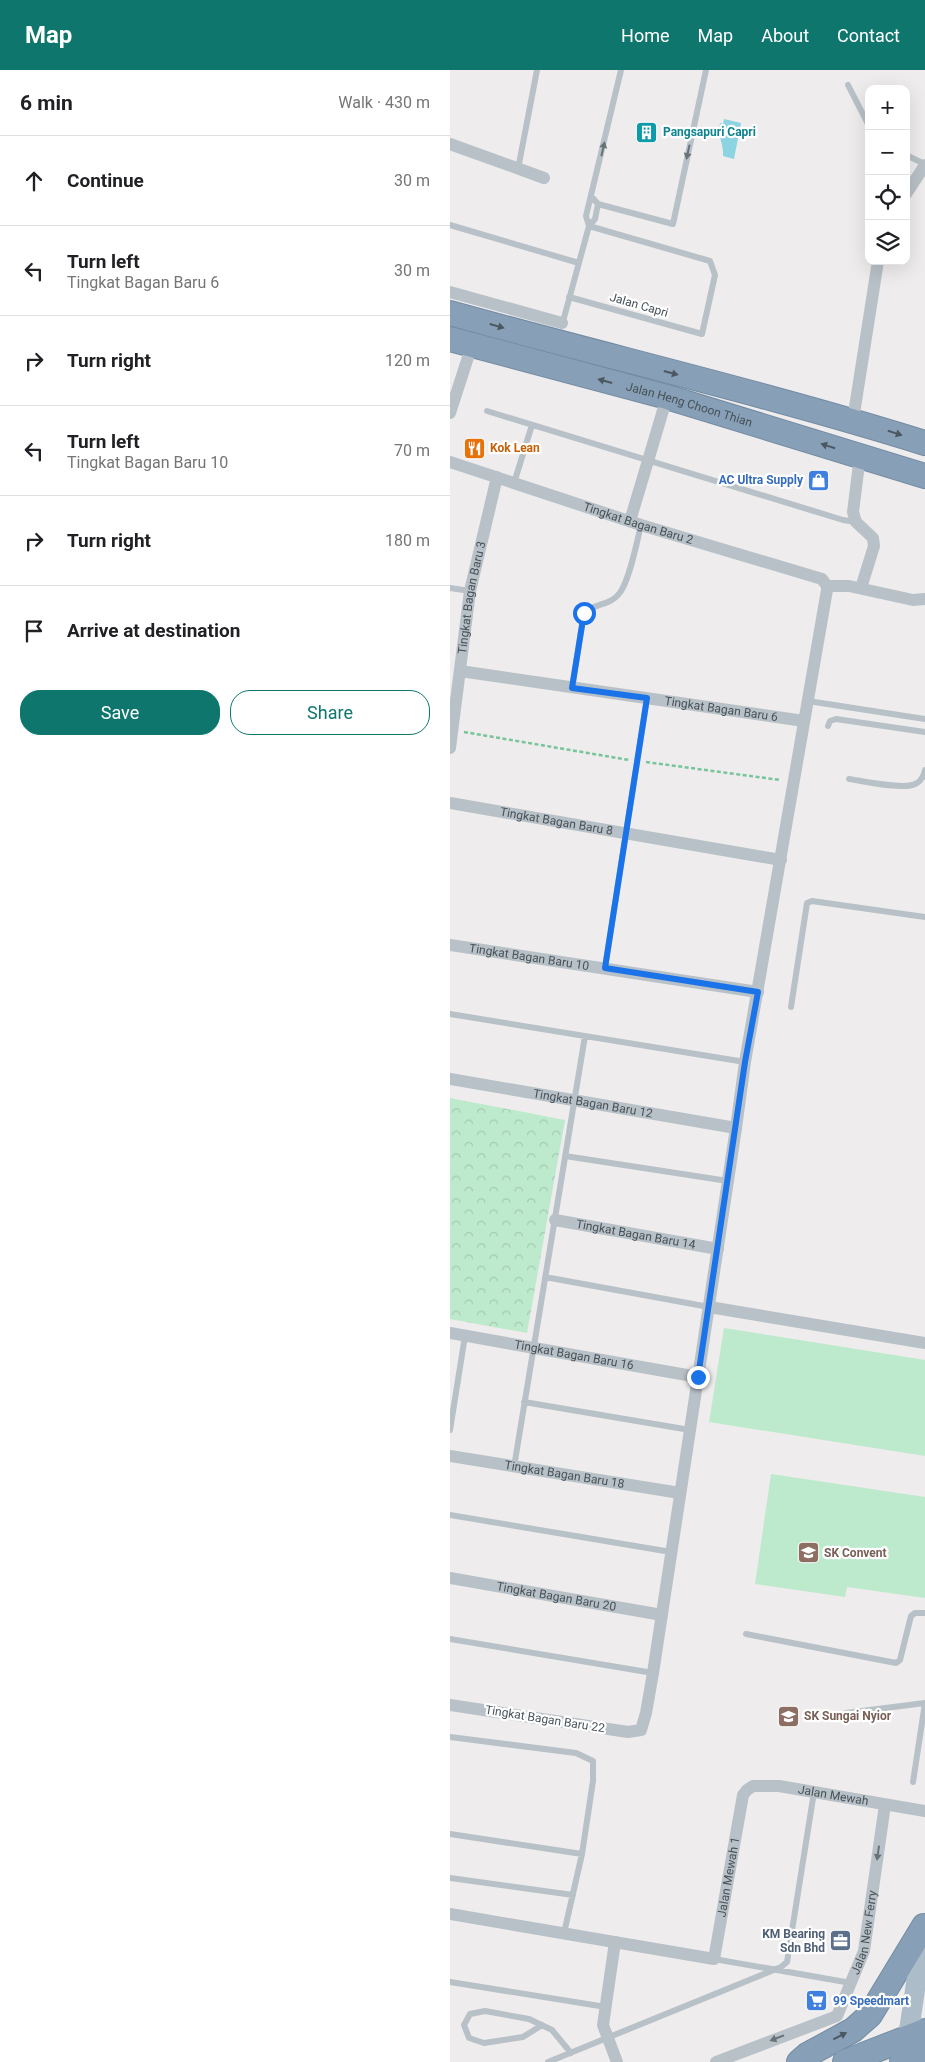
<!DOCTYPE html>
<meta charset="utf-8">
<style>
:root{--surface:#fff;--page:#f6f6f6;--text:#202124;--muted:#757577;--line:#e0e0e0;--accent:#0f766e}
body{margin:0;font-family:Roboto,sans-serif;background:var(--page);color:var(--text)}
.controls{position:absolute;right:15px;top:15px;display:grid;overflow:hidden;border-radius:10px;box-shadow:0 5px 20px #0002}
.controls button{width:45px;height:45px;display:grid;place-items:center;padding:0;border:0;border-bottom:1px solid var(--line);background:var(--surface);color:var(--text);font:25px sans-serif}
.stop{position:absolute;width:15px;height:15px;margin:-11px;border:4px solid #1a73e8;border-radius:50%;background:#fff}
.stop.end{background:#1a73e8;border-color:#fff;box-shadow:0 1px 5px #0008}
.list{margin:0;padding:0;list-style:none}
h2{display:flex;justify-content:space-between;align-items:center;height:65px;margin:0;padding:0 20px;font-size:21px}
h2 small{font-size:16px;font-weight:400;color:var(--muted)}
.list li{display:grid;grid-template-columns:32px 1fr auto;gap:15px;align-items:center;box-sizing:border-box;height:90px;padding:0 20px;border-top:1px solid var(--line)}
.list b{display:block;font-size:19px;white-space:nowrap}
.list p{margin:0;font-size:16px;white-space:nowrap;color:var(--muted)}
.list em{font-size:16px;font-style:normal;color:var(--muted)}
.actions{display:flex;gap:10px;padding:15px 20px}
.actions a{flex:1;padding:11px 0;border:1px solid var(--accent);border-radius:20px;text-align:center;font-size:18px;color:var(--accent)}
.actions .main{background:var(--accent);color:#fff}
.icon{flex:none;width:28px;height:28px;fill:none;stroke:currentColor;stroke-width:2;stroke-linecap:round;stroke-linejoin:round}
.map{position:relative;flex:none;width:475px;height:1992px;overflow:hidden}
header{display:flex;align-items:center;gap:30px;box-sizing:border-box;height:70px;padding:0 25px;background:var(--accent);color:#fff}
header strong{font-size:24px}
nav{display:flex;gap:28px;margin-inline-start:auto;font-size:18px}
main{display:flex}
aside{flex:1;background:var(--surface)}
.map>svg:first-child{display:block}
</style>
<header>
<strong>Map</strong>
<nav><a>Home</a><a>Map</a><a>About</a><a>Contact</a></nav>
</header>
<main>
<aside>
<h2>6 min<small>Walk · 430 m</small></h2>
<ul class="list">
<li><svg class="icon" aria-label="ahead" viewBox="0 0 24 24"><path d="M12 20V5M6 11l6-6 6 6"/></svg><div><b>Continue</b></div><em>30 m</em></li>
<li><svg class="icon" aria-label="left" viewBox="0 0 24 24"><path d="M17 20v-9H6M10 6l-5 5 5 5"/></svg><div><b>Turn left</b><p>Tingkat Bagan Baru 6</p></div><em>30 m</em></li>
<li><svg class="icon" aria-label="right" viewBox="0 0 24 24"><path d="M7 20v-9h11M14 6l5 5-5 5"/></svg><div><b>Turn right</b></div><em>120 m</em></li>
<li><svg class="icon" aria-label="left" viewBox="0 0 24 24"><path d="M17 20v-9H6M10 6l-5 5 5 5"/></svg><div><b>Turn left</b><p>Tingkat Bagan Baru 10</p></div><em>70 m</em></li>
<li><svg class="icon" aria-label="right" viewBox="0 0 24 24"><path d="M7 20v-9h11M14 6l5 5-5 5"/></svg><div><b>Turn right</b></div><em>180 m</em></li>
<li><svg class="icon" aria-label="arrive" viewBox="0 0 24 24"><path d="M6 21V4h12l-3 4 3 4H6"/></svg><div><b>Arrive at destination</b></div></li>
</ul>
<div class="actions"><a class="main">Save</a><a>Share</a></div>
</aside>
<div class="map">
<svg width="475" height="1992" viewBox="0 0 475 1992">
<defs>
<pattern id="park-crowns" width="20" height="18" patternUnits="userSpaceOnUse" patternTransform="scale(1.25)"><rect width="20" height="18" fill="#bdeacd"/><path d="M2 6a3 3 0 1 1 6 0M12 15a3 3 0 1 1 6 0" fill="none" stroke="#a4cab2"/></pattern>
</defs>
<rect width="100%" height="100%" fill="#eeecec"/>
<path fill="url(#park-crowns)" d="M0 1028 115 1050 77 1263 0 1249Z"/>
<path fill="#bdeacd" d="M274 1258 475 1290V1386L259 1352Z
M321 1404 475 1427V1528L397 1517 395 1527 305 1514Z"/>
<path fill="#8dd4e3" d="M274 49 291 53 284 89 273 86C274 73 267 67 270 53L273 54Z"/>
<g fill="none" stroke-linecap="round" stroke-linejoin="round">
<defs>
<g id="highway">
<path d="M0 243C158 287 318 324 475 373"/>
<path id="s13" d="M0 269 217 327 475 406"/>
<path d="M349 1992 357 1985 403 1960 420 1945 474 1856"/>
<path d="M395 1992 475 1961"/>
<path d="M452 1992 475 1983"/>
</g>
</defs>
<use href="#highway" stroke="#728ba3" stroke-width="26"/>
<path stroke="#78c49c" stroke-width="2.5" stroke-dasharray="4 2.5" stroke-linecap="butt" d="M14 662 179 690
M196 692 330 710"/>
<path stroke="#b8c1c7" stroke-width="6" d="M398 15 419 56
M456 85 475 94
M68 99 87 0
M141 126 148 134 223 154 256 0
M0 155 129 193
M139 156 136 146 171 0
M119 227 252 264 265 205 260 191 139 156
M112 255 139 156 145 149 148 134
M37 341 393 450 406 452
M64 413 82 355
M0 518 20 521
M122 618 134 543C143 534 160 535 168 525 179 514 187 471 191 455
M358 631 475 649
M378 656 380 651 386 649 475 662
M399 709C413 711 456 721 467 713 472 710 474 705 475 700
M155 898 197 628
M341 937 357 833 362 831 475 847
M0 944 295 992
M115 1086 278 1111
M95 1207 259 1237
M74 1332 240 1360
M0 1360 15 1266
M64 1397 135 966
M0 1445 221 1482
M296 1564 446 1593 450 1590 461 1546 465 1543H475
M0 1569 203 1603
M396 1643 475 1633 463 1712
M0 1667 126 1683 143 1691V1711L132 1784 114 1863
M0 1764 132 1784
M0 1808 123 1825
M264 1889 401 1913
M0 1912 156 1937
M92 1955 73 1967 34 1973 19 1968 14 1955 20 1944 35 1941 79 1949 102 1960 121 1983
M98 1992 331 1897 337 1892 364 1722"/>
<g stroke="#b8c1c7" stroke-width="12">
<path d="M0 74 94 108"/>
<path d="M456 124 475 95"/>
<path d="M0 222 112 253"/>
<path d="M0 343 22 275"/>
<path d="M403 350 428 191"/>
<path d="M410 386 403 442 406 452 423 468 424 476 411 518"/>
<path id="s1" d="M0 392 191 455 372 509 377 516V520L295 992 286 1058 203 1603 196 1643 191 1660 178 1662 0 1635"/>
<path d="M180 451 217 327"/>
<path d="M377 516H399L463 530 475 529"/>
<path id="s2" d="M10 601 354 651"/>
<path id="s3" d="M0 678 20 521 47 407"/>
<path id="s4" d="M0 733 331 790"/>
<path id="s5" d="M0 875 308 922"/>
<path id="s6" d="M0 1009 286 1058"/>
<path id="s7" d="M105 1150 268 1179"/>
<path d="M259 1237 475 1273"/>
<path id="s8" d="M0 1263 248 1307"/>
<path id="s9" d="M0 1386 230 1423"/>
<path id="s10" d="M0 1508 212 1545"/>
<path id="s11" d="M0 1844 264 1889 293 1725 297 1720 303 1716H329L475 1741"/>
<path d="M165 1872 153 1955 167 1992"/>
<path id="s12" d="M266 1992 387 1946 414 1881 435 1735"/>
</g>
<path stroke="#adbcc9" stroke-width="20" d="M456 1981 474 1859"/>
<use href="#highway" stroke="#87a0b7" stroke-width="24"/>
</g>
<defs><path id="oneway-solid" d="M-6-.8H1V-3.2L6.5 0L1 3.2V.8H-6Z" transform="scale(1.25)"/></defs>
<g fill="#687279">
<use href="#oneway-solid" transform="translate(153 79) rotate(-77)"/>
<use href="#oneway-solid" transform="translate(238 82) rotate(102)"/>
<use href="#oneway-solid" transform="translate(428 1783) rotate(98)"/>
<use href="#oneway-solid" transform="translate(327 1968) rotate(159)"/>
</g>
<g fill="#4c5861">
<use href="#oneway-solid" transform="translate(47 256) rotate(16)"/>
<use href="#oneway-solid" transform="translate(221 303) rotate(15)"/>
<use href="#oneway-solid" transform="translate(155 311) rotate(-165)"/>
<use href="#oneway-solid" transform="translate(445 363) rotate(17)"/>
<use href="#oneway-solid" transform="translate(378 376) rotate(-163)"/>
<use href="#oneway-solid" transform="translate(390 1966) rotate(-27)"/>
</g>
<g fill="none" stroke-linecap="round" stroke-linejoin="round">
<path stroke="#1a73e8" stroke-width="6" d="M134 543 122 618 197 628 155 898 308 922 295 992 248 1307"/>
</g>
<defs>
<symbol id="building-square" viewBox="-11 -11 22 22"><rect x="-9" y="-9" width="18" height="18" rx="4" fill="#0f9aa8" stroke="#fff"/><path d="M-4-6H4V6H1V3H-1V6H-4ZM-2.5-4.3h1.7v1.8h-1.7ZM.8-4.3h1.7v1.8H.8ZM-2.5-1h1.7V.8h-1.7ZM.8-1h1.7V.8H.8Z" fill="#fff"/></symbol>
<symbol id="restaurant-square" viewBox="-11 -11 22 22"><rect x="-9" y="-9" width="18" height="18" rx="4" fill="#e8710a" stroke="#fff"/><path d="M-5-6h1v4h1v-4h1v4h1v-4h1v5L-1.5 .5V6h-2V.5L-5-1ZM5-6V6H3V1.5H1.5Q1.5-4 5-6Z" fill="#fff"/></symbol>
<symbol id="shop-square" viewBox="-11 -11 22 22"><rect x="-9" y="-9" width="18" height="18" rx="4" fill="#3f7fe0" stroke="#fff"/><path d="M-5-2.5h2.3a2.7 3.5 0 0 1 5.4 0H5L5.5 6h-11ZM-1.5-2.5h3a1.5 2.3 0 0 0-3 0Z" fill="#fff"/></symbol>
<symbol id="school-square" viewBox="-11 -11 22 22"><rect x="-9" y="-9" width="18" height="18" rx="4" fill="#8d6e63" stroke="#fff"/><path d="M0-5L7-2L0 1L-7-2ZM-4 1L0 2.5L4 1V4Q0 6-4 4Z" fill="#fff"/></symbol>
<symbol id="office-square" viewBox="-11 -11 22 22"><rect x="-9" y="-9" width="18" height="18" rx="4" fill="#5c6f8a" stroke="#fff"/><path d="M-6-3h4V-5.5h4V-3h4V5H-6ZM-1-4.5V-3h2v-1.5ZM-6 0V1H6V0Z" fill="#fff"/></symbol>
<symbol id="supermarket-square" viewBox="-11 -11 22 22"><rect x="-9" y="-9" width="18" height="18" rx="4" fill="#3f7fe0" stroke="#fff"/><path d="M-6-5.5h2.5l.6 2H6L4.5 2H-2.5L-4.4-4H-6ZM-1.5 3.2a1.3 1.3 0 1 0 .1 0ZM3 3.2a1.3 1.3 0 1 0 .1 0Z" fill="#fff"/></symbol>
</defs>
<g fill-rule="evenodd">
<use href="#building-square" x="184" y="50" width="25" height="25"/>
<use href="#restaurant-square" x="12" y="366" width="25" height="25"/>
<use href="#shop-square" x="356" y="398" width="25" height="25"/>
<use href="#school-square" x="346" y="1470" width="25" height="25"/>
<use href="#school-square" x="326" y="1634" width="25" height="25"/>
<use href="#office-square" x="378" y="1858" width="25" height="25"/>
<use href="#supermarket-square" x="354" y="1918" width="25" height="25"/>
</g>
<g text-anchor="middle" stroke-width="4.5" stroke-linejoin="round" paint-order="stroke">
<g font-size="12" font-weight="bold" fill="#0d838f" stroke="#fff" text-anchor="start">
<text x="213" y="66">Pangsapuri Capri</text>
</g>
<g font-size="12" fill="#465057" stroke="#fff">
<text transform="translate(189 235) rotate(16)" y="4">Jalan Capri</text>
<text dy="4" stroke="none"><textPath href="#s13" startOffset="248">Jalan Heng Choon Thian</textPath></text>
<text dy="4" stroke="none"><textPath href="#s1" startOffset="198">Tingkat Bagan Baru 2</textPath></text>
<text dy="4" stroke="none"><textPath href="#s3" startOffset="152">Tingkat Bagan Baru 3</textPath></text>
<text dy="4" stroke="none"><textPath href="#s2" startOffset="264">Tingkat Bagan Baru 6</textPath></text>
<text dy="4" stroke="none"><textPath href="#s4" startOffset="108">Tingkat Bagan Baru 8</textPath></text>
<text dy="4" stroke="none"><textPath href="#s5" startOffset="80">Tingkat Bagan Baru 10</textPath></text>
<text dy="4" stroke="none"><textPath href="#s6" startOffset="145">Tingkat Bagan Baru 12</textPath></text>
<text dy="4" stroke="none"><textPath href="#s7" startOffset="82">Tingkat Bagan Baru 14</textPath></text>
<text dy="4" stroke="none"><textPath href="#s8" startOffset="126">Tingkat Bagan Baru 16</textPath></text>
<text dy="4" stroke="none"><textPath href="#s9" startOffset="116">Tingkat Bagan Baru 18</textPath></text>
<text dy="4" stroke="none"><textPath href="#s10" startOffset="108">Tingkat Bagan Baru 20</textPath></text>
<text transform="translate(95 1649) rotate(9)" y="4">Tingkat Bagan Baru 22</text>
<text dy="4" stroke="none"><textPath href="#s11" startOffset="529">Jalan Mewah</textPath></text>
<text dy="4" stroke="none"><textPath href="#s11" startOffset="351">Jalan Mewah 1</textPath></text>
<text dy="4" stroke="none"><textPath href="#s12" startOffset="218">Jalan New Ferry</textPath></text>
</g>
<g font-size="12" font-weight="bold" fill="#c56008" stroke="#fff" text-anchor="start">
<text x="40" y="382">Kok Lean</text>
</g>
<g font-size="12" font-weight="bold" fill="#366cbe" stroke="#fff" text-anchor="end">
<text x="353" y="414">AC Ultra Supply</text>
<text x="383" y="1935" text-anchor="start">99 Speedmart</text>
</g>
<g font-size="12" font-weight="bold" fill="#785e54" stroke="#fff" text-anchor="start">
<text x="374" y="1487">SK Convent</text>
<text x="354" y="1650">SK Sungai Nyior</text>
</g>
<g font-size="12" font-weight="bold" fill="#4e5e75" stroke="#fff" text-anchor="end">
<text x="375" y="1868">KM Bearing<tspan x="375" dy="14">Sdn Bhd</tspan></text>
</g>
</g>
</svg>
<div class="controls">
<button>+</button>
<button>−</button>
<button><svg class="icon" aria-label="locate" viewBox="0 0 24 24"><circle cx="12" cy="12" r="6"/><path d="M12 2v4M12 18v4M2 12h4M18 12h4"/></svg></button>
<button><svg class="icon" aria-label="layers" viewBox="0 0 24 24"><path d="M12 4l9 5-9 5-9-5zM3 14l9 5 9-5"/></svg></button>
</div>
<div class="stop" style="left:134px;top:543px"></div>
<div class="stop end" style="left:248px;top:1307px"></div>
</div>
</main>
